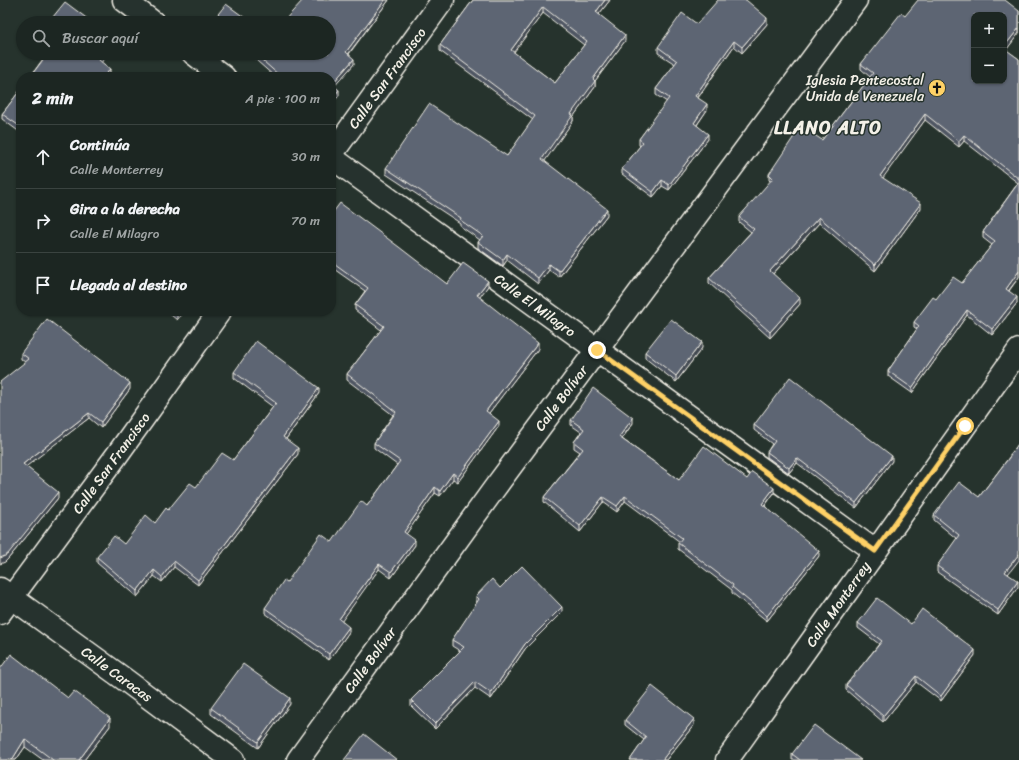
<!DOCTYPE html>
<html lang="es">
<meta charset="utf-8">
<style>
:root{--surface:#1c2622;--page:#29322f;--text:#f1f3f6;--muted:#a0a5a5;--line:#3a4340}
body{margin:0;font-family:Sriracha,sans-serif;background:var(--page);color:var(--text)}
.controls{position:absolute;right:12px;top:12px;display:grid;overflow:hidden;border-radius:8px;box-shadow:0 1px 3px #0004}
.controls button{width:36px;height:36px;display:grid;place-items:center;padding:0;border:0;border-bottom:1px solid var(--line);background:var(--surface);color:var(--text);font:20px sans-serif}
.stop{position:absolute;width:12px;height:12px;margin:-9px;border:3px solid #ffd166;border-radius:50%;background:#fff}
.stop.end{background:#ffd166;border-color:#fff;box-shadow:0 1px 4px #0008}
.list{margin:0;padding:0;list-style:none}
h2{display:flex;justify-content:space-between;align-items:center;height:52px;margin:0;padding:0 16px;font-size:17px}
h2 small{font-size:13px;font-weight:400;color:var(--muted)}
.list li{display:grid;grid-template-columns:26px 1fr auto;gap:12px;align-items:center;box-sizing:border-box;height:64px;padding:0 16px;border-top:1px solid var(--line)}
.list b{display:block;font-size:15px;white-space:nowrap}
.list p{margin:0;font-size:13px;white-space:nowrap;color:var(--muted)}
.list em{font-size:13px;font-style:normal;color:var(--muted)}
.icon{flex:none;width:22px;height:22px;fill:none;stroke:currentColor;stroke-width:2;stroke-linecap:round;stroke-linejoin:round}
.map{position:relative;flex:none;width:1019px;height:760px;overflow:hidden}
.search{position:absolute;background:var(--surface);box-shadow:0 1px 3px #0004;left:16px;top:16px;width:320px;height:44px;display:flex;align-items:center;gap:10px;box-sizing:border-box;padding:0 14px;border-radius:22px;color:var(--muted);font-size:15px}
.panel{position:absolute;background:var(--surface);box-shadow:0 1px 3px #0004;left:16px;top:72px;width:320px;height:244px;border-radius:16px}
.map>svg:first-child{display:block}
</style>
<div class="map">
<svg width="1019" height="760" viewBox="0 0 1019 760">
<rect width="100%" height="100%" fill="#26332d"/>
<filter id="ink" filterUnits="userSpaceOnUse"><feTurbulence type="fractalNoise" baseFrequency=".025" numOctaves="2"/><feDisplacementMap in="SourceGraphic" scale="8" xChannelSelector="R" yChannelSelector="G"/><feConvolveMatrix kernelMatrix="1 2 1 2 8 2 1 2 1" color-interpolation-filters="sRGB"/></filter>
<g filter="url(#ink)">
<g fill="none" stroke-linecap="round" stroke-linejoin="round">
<defs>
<path id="street" d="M124 0 154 23
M193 53 224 77
M331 155 443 0
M331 157 875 551
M0 589 124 679 233 760
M0 613 117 455 220 311
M298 760 494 489 856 0
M727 760 1019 350"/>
</defs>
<use href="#street" stroke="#f4f1e8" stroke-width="25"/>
<use href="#street" stroke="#26332d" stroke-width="22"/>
</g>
<path fill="#505763" stroke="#f4f1e8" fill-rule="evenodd" d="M303 0H389L349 54 354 64 334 86 339 96 331 104V77H275L248 53H329Z
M473 0H610L599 14 625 41 595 81V87L573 117V121L544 161 607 215 559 277 549 270 538 284 507 260 503 266 478 248V242L480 240 460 226V223L386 174V168L507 156 533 120 440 51V45ZM543 13 584 45 555 83 513 52Z
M1019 11V33L1006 50 1019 59V277L1009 291 1017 303 992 335 967 315 912 393 888 376V371L917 329 914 327V322L936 299 962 283 992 245 983 238V232L1018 183 964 141 959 147 925 120 882 178 921 208 875 271 819 223 773 274 800 304 770 338 709 283V278L751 232 739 222V217L771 182 769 180V174L822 140 870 77 861 69V64L905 16Z
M215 18 252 23H215Z
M767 24 742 53 734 46 698 98 707 110 697 125 708 139 669 190 662 186 653 197 622 174V169L640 146 639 145V139L667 102 656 95V89L675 64 658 53V47Z
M42 53H108L101 62 110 74 108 77H30L45 56Z
M21 89V133L2 119V114Z
M331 215 447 284 488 286 479 297 538 349 489 413 499 426 458 482 453 479 440 496 435 493 406 534 415 545 391 578 379 569 341 621 349 632 329 660 265 613V608L287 582 332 542 367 506 397 465 374 448V443L393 415 347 380V374L381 330 355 310V305L365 291 331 267Z
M166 311H184L177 320Z
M702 348 676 382 645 358V352Z
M21 353 130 389 101 428 89 418 26 466 58 498 8 559 5 562 25 362 21 359Z
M234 372 319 393 286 439 298 454 198 585 174 567 162 582 154 576 137 597 97 563V557L124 544 155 523 168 510 196 487 233 460 273 407 234 378Z
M571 420 633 423 622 439 679 480 747 479 774 493 765 506 819 556 767 621 732 593V590L678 549V543L680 542 625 501 617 512 603 502 580 532 544 502V497L580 452 574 448V442L581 432 571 425Z
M754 425 892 461 856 508 797 463 789 473 767 457V452L772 444 754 430Z
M1019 443 1008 574 1018 587 998 615 937 572V566L957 539 934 520V515L979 497 1010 456V455Z
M500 588 562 612 525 649 491 699 475 688 435 729 411 706V700L460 651 452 646V640L477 603 476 601V596Z
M858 623 911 624 975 655 941 701 916 682 883 722 846 690V685L879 644 858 628Z
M68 698 110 726 84 760H43L25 747 16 760H0Z
M290 704 258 748 211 714V708Z
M625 720 694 725 666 760H630L644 740 625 725Z
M792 754 861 760H792Z"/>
<path fill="#414750" stroke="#f4f1e8" d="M385 0H389L346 57V52Z
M605 0H610L596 18V12Z
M543 7V13L511 56V50Z
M767 18V24L742 53V47Z
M1019 28V33L1004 53V47Z
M625 35V41L595 81V87L573 117V121L542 165V159L571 114 593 79Z
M734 41V46L695 101V96Z
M104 53H108L99 66V60Z
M354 59V64L332 89V84Z
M110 69V74L108 77H104Z
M339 90V96L331 104V99Z
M707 104V110L694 129V123Z
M925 114V120L880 182V176Z
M708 134V139L669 190V185Z
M964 135V141L959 147V141Z
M662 180V186L653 197V192Z
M921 203V208L875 271V265Z
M607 209V215L559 277V271Z
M819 217V223L770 277V271Z
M507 254V260L503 266V260Z
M549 264V270L538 284V278Z
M1019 271V277L1006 294V289Z
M488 281V286L477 301V295Z
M1017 297V303L992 335V329Z
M800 298V304L770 338V332Z
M967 310V315L912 393V388Z
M180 311H184L177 320V314Z
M702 342V348L676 382V376Z
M538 343V349L486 417V411Z
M130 383V389L101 428V422Z
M319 388V393L283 443V437Z
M89 413V418L23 469V464Z
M633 418V423L619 442V437Z
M499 421V426L458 482V477Z
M298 448V454L198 585V580Z
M892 456V461L856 508V503Z
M797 458V463L789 473V468Z
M453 473V479L440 496V491Z
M435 487V493L404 537V532Z
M774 488V493L762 509V504Z
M58 492V498L8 559 5 562 0 564V558Z
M625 496V501L617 512V506Z
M603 497V502L580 532V526Z
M415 540V545L391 578V572Z
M819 551V556L767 621V616Z
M1019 554V560L1005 578V572Z
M174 561V567L162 582V577Z
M379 564V569L339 625V619Z
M154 570V576L137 597V591Z
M1018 581V587L998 615V610Z
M562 607V612L525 649 491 699V693L525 644Z
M349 627V632L329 660V654Z
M975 650V655L941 701V696Z
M916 676V682L883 722V716Z
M475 682V688L435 729V724Z
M290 698V704L258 748V742Z
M110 718V726L84 760H79Z
M694 719V725L666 760H662Z
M25 739V747L16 760H12Z"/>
<path fill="#5d6573" stroke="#f4f1e8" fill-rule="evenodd" d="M303 0H385L346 52 354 59 332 84 339 90 331 99V77H281L254 53H329V23H282Z
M473 0H605L596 12 625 35 593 79 595 81 571 114 573 115 542 159 607 209 559 271 549 264 538 278 507 254 503 260 478 242 483 236 460 220 461 218 386 168 429 104 507 156 535 116 440 45ZM543 7 587 41 555 83 511 50Z
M718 0H746L767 18 742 47 734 41 695 96 707 104 694 123 708 134 669 185 662 180 653 192 622 169 643 142 639 139 669 98 656 89 677 61 658 47 682 13 697 24Z
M918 0H1005L1019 11V28L1004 47V15H974V81H1004V48L1019 59V179L964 135 959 141 925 114 880 176 921 203 875 265 819 217 770 271 800 298 770 332 709 278 754 229 739 217 773 178 769 174 801 126 822 140 873 73 861 64 901 13 905 16Z
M65 2 93 23H48Z
M226 4 252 23H220L215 18Z
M48 53H104L99 60 110 69 104 77H30Z
M21 89V127L2 114Z
M1019 182V271L1006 289 1017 297 992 329 967 310 912 388 888 371 919 326 914 322 933 297 936 299 953 277 962 283 995 241 983 232Z
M340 203 399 247 447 284 463 263 488 281 477 295 538 343 486 411 499 421 458 477 453 473 440 491 435 487 404 532 415 540 391 572 379 564 339 619 349 627 329 654 265 608 284 580 287 582 321 534 332 542 361 501 367 506 400 461 374 443 396 412 347 374 384 326 355 305 368 288 331 261V215Z
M173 311H180L177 314Z
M47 319 130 383 101 422 89 413 23 464 58 492 8 554 5 556 0 558V382L29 359 21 353Z
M671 319 702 342 676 376 645 352Z
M256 341 319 388 283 437 298 448 198 580 174 561 162 577 154 570 137 591 97 557 114 536 124 544 146 515 155 523 166 508 168 510 190 483 196 487 222 453 233 460 276 403 234 372Z
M790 377 892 456 856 503 797 458 789 468 767 452 775 441 754 425Z
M593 388 633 418 619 437 679 480 704 446 747 479 752 472 774 488 762 504 819 551 767 616 732 587 733 585 678 543 682 538 625 496 617 506 603 497 580 526 544 497 583 449 574 442 584 429 571 420Z
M1019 443V554L1005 572 1018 581 998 610 937 566 959 535 934 515 959 482 979 497 1011 455H1010Z
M522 566 562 607 525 644 491 693 475 682 435 724 411 700 464 647 452 640 479 599 476 596 492 579 500 588Z
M877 598 911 624 922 609 975 650 941 696 916 676 883 716 846 685 882 641 858 623Z
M11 654 68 698 74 691 110 718 79 760H53L25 739 12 760H0V669Z
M243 664 290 698 258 742 211 708Z
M652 686 694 719 662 760H630L646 737 625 720Z
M814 725 861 760H800L792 754Z
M364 734 397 760H344Z"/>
</g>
<g fill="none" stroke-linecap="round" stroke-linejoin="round" filter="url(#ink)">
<path stroke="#ffd166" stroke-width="5" d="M597 350 875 551 965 426"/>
</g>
<defs>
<symbol id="church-disc" viewBox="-11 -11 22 22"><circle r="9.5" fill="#ffd166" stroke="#26332d"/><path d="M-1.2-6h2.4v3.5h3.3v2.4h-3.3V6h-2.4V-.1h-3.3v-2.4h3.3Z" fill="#111"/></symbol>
</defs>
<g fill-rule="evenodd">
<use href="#church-disc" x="927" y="78" width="20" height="20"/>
</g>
<g text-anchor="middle" stroke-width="3" stroke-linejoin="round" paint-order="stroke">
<g font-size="14" fill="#f4f1e8" stroke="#26332d">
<text transform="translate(387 78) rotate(-54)" y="5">Calle San Francisco</text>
<text transform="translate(535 305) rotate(36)" y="5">Calle El Milagro</text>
<text transform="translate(561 398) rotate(-53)" y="5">Calle Bolívar</text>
<text transform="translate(111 463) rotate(-54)" y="5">Calle San Francisco</text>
<text transform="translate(838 604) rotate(-55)" y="5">Calle Monterrey</text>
<text transform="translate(370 660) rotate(-54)" y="5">Calle Bolívar</text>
<text transform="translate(117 674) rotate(36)" y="5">Calle Caracas</text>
</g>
<g font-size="14" fill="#f4f1e8" stroke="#26332d" text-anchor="end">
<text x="924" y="85">Iglesia Pentecostal<tspan x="924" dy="16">Unida de Venezuela</tspan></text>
</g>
<g font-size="18" font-weight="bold" letter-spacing="1" fill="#f4f1e8" stroke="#26332d">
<text x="828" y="134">LLANO ALTO</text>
</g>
</g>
</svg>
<div class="controls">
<button>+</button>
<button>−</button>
</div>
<div class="stop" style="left:965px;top:426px"></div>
<div class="stop end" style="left:597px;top:350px"></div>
<div class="search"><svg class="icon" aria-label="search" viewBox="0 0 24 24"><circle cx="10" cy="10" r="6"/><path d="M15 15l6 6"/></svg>Buscar aquí</div>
<section class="panel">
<h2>2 min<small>A pie · 100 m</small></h2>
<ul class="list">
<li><svg class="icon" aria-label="ahead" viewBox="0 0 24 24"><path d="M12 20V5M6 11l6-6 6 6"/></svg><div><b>Continúa</b><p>Calle Monterrey</p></div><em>30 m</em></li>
<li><svg class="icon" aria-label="right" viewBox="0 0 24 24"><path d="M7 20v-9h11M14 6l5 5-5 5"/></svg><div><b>Gira a la derecha</b><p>Calle El Milagro</p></div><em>70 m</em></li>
<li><svg class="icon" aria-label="arrive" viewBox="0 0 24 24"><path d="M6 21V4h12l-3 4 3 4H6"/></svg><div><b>Llegada al destino</b></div></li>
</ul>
</section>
</div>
